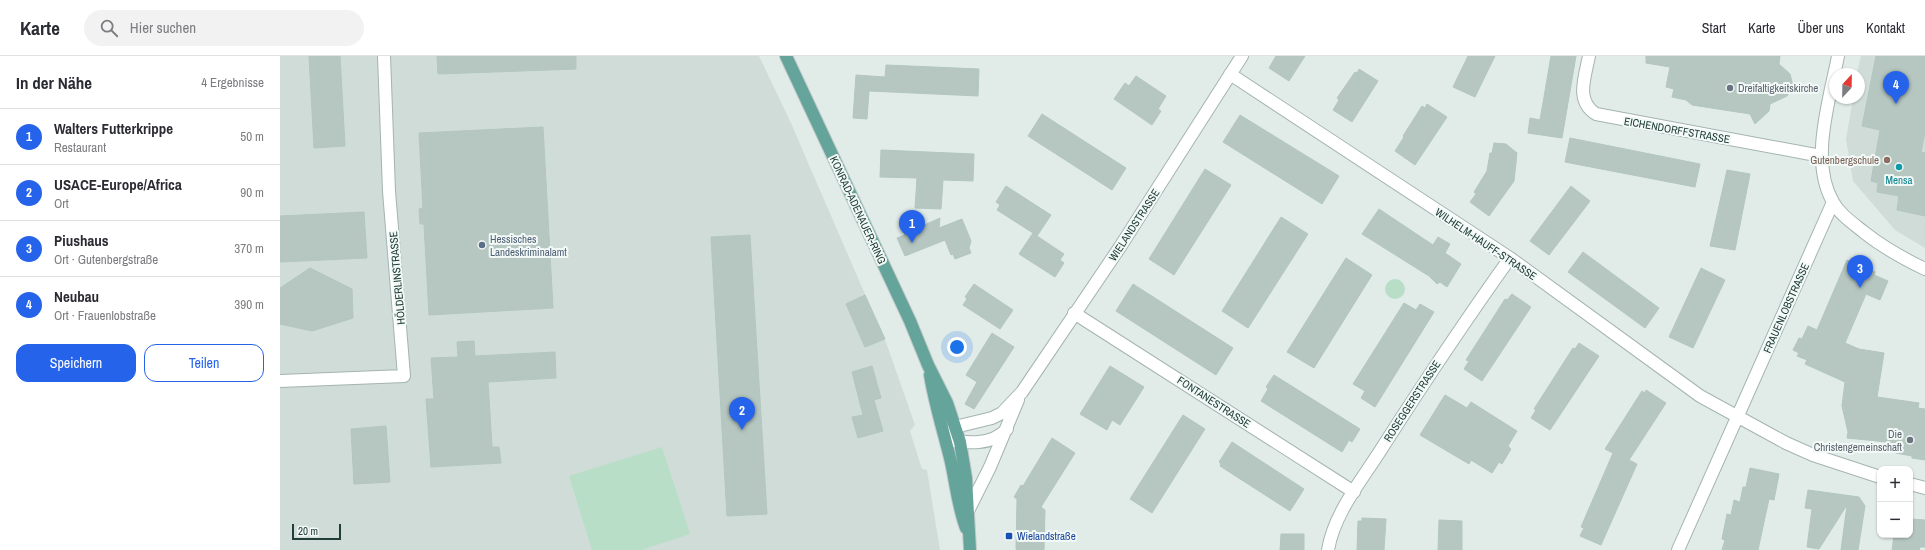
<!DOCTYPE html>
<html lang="de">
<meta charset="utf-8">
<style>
:root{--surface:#fff;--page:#f2f2f3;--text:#2b2b33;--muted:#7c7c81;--line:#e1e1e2;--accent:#2563eb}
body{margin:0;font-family:"Archivo Narrow",sans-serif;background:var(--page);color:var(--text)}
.controls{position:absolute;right:12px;bottom:12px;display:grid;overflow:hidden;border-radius:8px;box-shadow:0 1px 3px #0004}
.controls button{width:36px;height:36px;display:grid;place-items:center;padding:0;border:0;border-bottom:1px solid var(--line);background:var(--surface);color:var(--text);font:20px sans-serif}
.compass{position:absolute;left:1549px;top:12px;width:36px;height:36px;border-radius:50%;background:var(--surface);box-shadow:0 1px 3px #0004;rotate:22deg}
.scale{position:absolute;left:12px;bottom:10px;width:49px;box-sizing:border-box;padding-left:4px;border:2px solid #213e39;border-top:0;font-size:11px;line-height:14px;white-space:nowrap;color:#213e39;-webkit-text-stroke:3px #f2f9f6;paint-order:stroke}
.you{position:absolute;left:677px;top:291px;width:14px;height:14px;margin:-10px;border:3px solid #fff;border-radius:50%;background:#1a73e8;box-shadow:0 0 0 6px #1a73e833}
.badge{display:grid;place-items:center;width:26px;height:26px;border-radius:50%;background:var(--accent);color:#fff;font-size:13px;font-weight:700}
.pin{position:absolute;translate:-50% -33px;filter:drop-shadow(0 1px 2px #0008)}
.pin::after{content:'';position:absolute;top:21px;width:14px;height:12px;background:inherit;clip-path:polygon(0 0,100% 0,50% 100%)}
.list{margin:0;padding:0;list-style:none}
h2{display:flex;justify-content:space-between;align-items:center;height:52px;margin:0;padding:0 16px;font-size:17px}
h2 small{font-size:13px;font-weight:400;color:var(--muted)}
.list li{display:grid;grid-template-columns:26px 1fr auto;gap:12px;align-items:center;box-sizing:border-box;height:56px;padding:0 16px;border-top:1px solid var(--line)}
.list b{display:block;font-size:15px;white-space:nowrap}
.list p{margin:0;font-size:13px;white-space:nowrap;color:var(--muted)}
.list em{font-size:13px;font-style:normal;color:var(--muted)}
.actions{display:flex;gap:8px;padding:12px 16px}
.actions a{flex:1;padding:9px 0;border:1px solid var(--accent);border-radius:12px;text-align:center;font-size:14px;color:var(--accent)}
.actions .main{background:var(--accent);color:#fff}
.icon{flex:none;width:22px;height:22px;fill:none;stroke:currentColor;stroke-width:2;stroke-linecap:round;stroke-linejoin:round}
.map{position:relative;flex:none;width:1645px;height:494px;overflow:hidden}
header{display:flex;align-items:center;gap:24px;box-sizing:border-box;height:56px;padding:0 20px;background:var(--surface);border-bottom:1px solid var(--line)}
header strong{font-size:19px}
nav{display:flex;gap:22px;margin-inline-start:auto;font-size:14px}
.search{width:280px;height:36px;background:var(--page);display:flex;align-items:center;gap:10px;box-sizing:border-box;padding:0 14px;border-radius:22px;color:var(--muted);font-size:15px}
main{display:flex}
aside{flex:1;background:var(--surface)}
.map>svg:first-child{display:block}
</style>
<header>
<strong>Karte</strong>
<div class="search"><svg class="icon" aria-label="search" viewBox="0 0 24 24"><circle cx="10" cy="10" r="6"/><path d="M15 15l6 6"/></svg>Hier suchen</div>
<nav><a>Start</a><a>Karte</a><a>Über uns</a><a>Kontakt</a></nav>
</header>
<main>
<aside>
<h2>In der Nähe<small>4 Ergebnisse</small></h2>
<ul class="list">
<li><span class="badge">1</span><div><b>Walters Futterkrippe</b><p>Restaurant</p></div><em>50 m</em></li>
<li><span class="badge">2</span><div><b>USACE-Europe/Africa</b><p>Ort</p></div><em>90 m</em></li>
<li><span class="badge">3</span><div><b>Piushaus</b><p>Ort · Gutenbergstraße</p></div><em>370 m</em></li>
<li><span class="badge">4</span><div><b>Neubau</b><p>Ort · Frauenlobstraße</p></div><em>390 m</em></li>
</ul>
<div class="actions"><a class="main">Speichern</a><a>Teilen</a></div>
</aside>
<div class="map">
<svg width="1645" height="494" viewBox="0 0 1645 494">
<rect width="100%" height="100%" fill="#e1ece9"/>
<path fill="#cfdcd8" d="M0 0H479L510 65 607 289 635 369 630 375 642 413 647 414 660 494H0Z
M1581 0H1645V192L1615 174 1573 125 1566 83 1573 42H1579V18H1577Z"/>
<path fill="#b9dec7" d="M1105 233a10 10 0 1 1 20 0a10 10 0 1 1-20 0Z
M382 391 410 478 361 494H312L289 420Z"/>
<path fill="#b6c7c2" stroke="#b3c6c0" d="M29 0H60L65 90 34 92Z
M157 0H296V13L158 18Z
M996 0H1025L1009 25 989 12Z
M1188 0H1215L1195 41 1173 31Z
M1271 0H1296L1282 82 1248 77 1250 62 1260 64Z
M1366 0H1500L1499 8 1510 18 1513 30 1507 40 1490 48 1489 55 1475 68 1470 58 1412 49 1406 44 1392 41 1394 33 1386 31 1390 11 1366 7Z
M1596 0H1645V77L1641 96 1645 97V160L1617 154 1619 140 1597 136 1598 127 1591 125 1600 74 1582 70Z
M606 9 699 13 698 40 589 35 587 63 573 62 576 19 605 21Z
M1079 13 1098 25 1072 66 1053 54 1059 44 1057 42 1075 16 1077 17Z
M856 20 886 40 878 53 881 55 872 69 834 43 845 27 849 30Z
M1147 48 1167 61 1135 109 1115 95 1124 81 1123 80 1142 50 1145 52Z
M762 58 846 112 832 134 748 80Z
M960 59 1059 120 1042 148 943 86Z
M263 71 273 252 149 259 144 168H140L139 153 143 152 139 77Z
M1290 82 1420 108 1415 131 1285 106Z
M1214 87 1226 88 1237 97 1234 125 1209 160 1190 146 1196 138 1194 136 1207 115 1210 97H1212Z
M601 94 694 98 693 125 663 124 661 153 635 152 637 122 600 121Z
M925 113 951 129 894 219 869 203Z
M1447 114 1470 118 1455 194 1430 190Z
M726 130 771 159 757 180 784 198 780 204 784 207 775 221 739 198 753 177 717 154 720 149 716 146Z
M1291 130 1310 145 1269 199 1250 185Z
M1099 153 1153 189 1158 181 1170 188 1165 197 1181 208 1167 231 1160 226 1157 228 1149 220 1082 178Z
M84 156 87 202 0 206V160Z
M1001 161 1028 178 968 272 942 255Z
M660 162 659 172 682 163 691 185 689 192 691 197 675 203 673 198 671 199 665 184 625 200 617 182 625 179 624 178Z
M470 179 487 458 447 460 431 181Z
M1303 196 1379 252 1365 272 1288 216Z
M1066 202 1092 219 1034 312 1007 296Z
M1567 204 1595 216 1594 219 1608 225 1600 244 1586 238 1565 287 1579 293 1604 297 1597 341 1639 347 1638 352 1645 353V404L1632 402V400L1616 397 1617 387 1567 382 1568 376 1562 350 1565 326 1525 308 1527 304 1517 300 1519 297 1513 294 1519 282 1522 283 1528 270 1537 274Z
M30 212 72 233 73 262 32 275 0 268V232Z
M1421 212 1445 224 1413 292 1389 281Z
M694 228 733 254 720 273 683 249 687 243 685 241Z
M853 228 953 292 936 319 836 255Z
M1232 238 1251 251 1202 325 1184 313 1189 305 1186 304 1225 243 1227 244Z
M585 239 605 283 585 291 566 248Z
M1124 247 1136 254 1140 248 1154 256 1095 351 1081 342 1085 335 1073 328Z
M712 277 734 291 694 353 685 348 697 326 686 319Z
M194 285 195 300 275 296 276 322 208 326 212 391H219L221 407 151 411 146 343H154L151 302 178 301 177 286Z
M1299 287 1319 300 1270 374 1251 362 1256 354 1254 353 1293 292 1295 293Z
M592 310 601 342 594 344 603 375 578 382 572 361 583 359 572 316Z
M830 310 864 331 840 369 832 364 827 374 800 358Z
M994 319 1080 373 1072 386 1069 384 1062 396 981 345 988 333 986 331Z
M1366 334 1386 347 1349 404 1357 408 1321 489 1300 480 1304 472 1301 471 1333 397 1325 393 1362 335 1365 337Z
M1165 339 1187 352 1191 346 1237 375 1228 390 1231 393 1222 408 1219 406 1212 417 1191 404 1189 408 1140 379Z
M903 359 925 373 872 457 850 443Z
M106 370 110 426 74 428 71 373Z
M772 382 795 397 761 451 765 454 764 494H739L736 493 737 443 734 441 741 429 743 430Z
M952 386 1024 433 1010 455 940 410 941 408 939 406Z
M1470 412 1499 418 1494 444 1489 443 1478 494H1442L1445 484 1442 483 1447 458 1451 459 1454 444 1460 446 1463 431H1466Z
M1528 434 1579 441 1585 450 1578 494H1561L1567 449 1539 493 1527 491 1532 453 1525 452Z
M1082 462 1106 463 1104 494H1077L1078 465H1082Z
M1630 463 1645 464V491H1640L1639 494H1612L1614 479H1630Z
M1159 464 1182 465V494H1158Z
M1001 478H1024V494H1000Z"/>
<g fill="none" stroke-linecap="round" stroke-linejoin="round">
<defs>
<path id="minor" d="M1309 0C1305 21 1295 45 1316 58L1541 100
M1558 0C1550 43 1529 105 1553 146 1560 159 1574 168 1585 177 1604 192 1624 203 1645 213
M950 18 1230 202 1420 340 1506 387 1533 399 1600 421
M794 257 1074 436
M0 325 124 320 109 135 104 0
M727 373C712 390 687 387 666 384L675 371 712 362 722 357 742 336 840 191 962 0
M1630 428 1645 432
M689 453 710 411 738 344
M1048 494C1054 457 1082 424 1102 392 1143 328 1185 265 1230 202
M1398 494 1553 146"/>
<path id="primary" d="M506 0 630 265 648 309 667 347 680 386 686 422 690 494
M650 319C655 349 664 377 671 406 676 429 678 451 686 472"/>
</defs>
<use href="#minor" stroke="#a4b4b1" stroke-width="14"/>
<use href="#primary" stroke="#c1c9c8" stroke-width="14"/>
<use href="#minor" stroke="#fff" stroke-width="12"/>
<use href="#primary" stroke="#64a49a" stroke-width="12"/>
</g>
<g fill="#6b7280" stroke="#f2f9f6" stroke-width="1.5">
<circle cx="1450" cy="32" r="4"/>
<circle cx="1630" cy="384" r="4"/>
</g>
<circle fill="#8d6e63" stroke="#f2f9f6" stroke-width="1.5" cx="1607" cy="104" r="4"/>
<circle fill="#0f9aa8" stroke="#f2f9f6" stroke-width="1.5" cx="1619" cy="111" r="4"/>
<circle fill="#5c6f8a" stroke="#f2f9f6" stroke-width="1.5" cx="202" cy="189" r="4"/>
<rect fill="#1a4fb4" stroke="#f2f9f6" stroke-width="1.5" x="725" y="476" width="8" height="8" rx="2"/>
<g text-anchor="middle" stroke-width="4" stroke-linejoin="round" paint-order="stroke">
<g font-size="11" fill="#5b616d" stroke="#f2f9f6" text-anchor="start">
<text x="1458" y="36">Dreifaltigkeitskirche</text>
<text x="1622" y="382" text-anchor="end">Die<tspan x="1622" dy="13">Christengemeinschaft</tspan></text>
</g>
<g font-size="11" fill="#213e39" stroke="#f2f9f6">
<text transform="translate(1397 74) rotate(10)" y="4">EICHENDORFFSTRASSE</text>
<text transform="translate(578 154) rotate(65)" y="4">KONRAD-ADENAUER-RING</text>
<text transform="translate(854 169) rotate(-57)" y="4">WIELANDSTRASSE</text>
<text transform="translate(1206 188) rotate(34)" y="4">WILHELM-HAUFF-STRASSE</text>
<text transform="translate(117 222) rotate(-95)" y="4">HÖLDERLINSTRASSE</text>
<text transform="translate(1506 252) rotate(-66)" y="4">FRAUENLOBSTRASSE</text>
<text transform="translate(1132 345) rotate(-57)" y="4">ROSEGGERSTRASSE</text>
<text transform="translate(934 346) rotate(33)" y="4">FONTANESTRASSE</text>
</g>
<g font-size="11" fill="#785e54" stroke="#f2f9f6" text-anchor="end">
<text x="1599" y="108">Gutenbergschule</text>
</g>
<g font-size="11" fill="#0d838f" stroke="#f2f9f6">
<text x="1619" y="128">Mensa</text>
</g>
<g font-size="11" fill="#4e5e75" stroke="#f2f9f6" text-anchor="start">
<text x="210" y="187">Hessisches<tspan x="210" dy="13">Landeskriminalamt</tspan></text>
</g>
<g font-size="11" fill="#164399" stroke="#f2f9f6" text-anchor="start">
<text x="737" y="484">Wielandstraße</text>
</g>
</g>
</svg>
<div class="controls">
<button>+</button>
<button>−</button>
</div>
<svg class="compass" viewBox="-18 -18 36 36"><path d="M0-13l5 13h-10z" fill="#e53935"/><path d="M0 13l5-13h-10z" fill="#7c7c81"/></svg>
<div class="scale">20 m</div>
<div class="you"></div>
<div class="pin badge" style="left:632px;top:187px">1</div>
<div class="pin badge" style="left:462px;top:374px">2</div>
<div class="pin badge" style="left:1580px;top:232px">3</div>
<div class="pin badge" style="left:1616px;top:48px">4</div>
</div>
</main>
